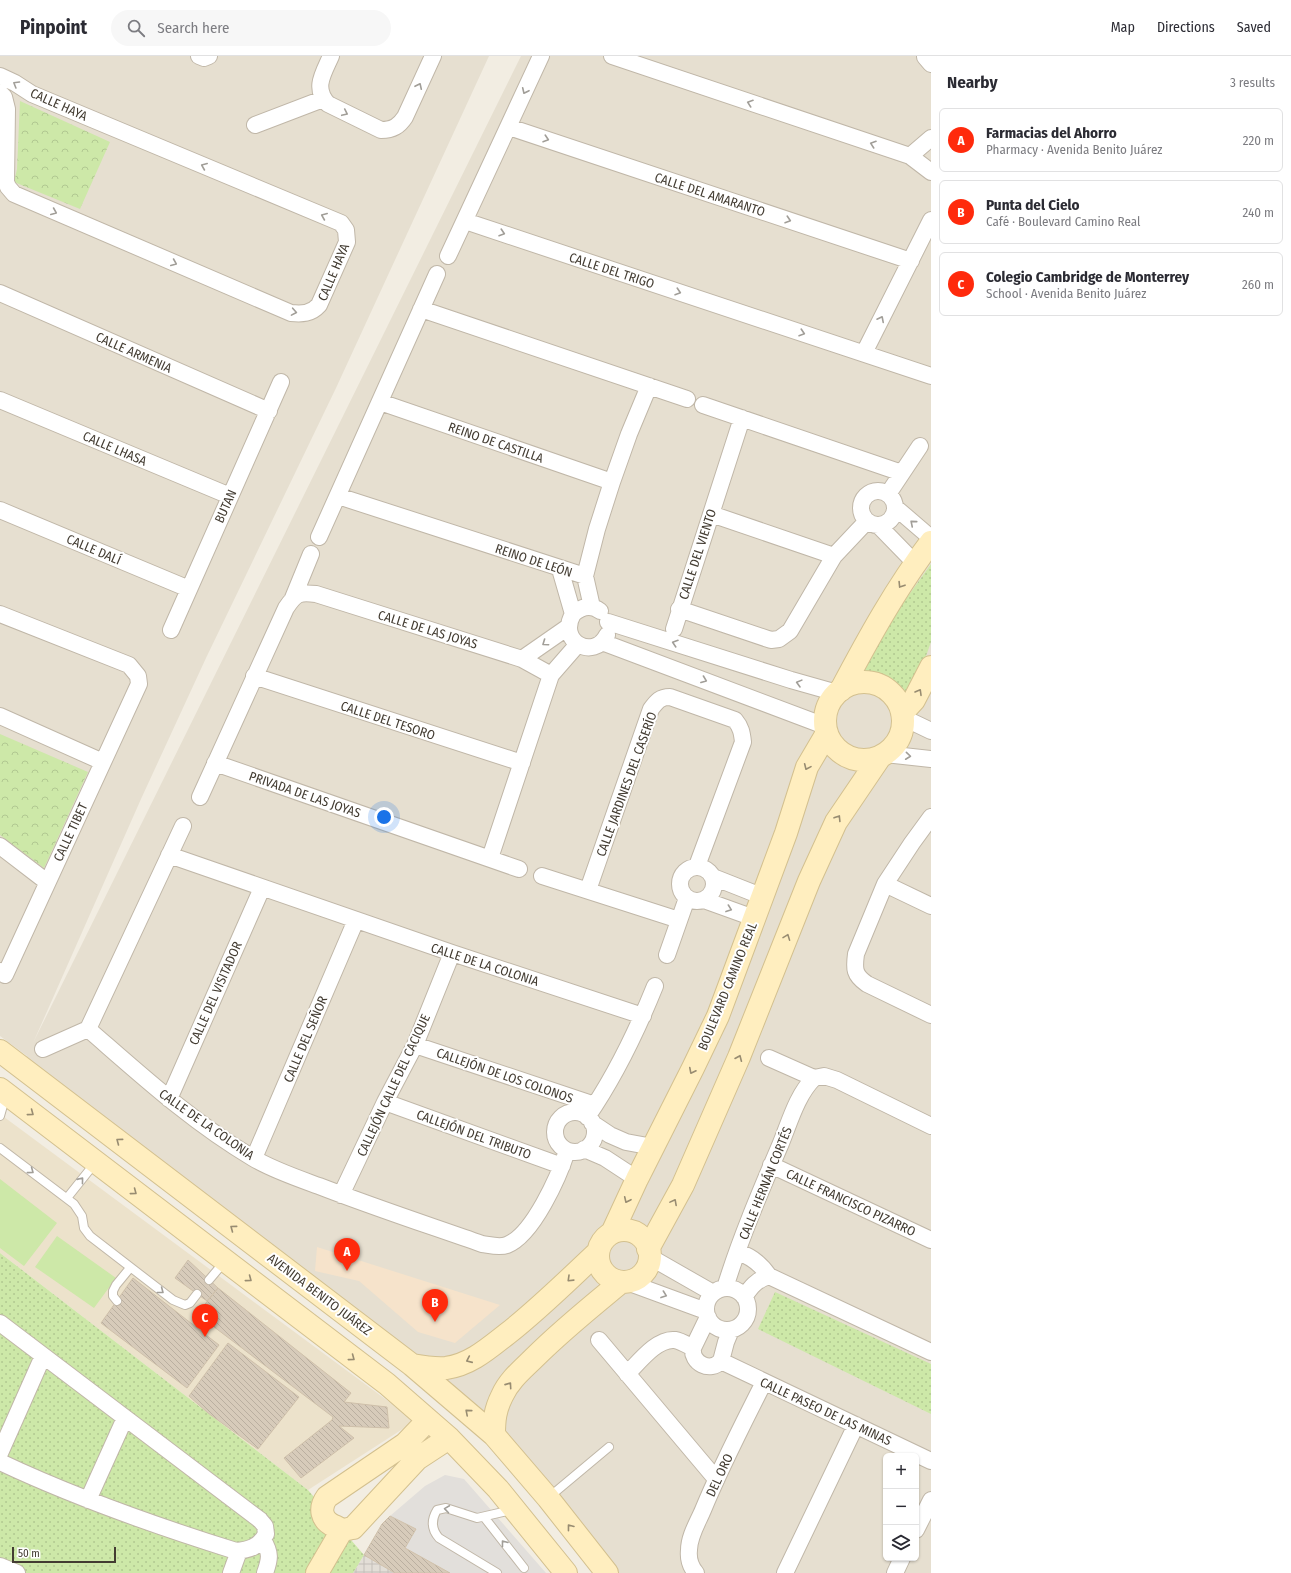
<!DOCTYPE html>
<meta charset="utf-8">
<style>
:root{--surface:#fff;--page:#f7f7f7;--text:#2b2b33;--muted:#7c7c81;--line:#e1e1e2;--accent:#ff2a0c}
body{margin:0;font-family:"Fira Sans Condensed",sans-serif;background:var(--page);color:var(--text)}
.controls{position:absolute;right:12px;bottom:12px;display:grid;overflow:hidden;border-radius:6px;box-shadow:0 1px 3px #0004}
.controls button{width:36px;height:36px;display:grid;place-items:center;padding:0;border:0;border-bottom:1px solid var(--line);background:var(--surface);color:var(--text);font:20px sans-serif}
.scale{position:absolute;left:12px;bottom:10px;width:104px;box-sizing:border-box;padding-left:4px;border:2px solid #433c32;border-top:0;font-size:11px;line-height:14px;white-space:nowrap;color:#433c32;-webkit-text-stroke:3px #fff;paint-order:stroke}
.you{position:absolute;left:384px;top:761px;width:14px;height:14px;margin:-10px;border:3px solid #fff;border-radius:50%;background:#1a73e8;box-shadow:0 0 0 6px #1a73e833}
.badge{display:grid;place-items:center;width:26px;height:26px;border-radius:50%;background:var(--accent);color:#fff;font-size:13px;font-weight:700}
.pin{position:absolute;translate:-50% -33px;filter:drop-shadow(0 1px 2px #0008)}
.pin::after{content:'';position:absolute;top:21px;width:14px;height:12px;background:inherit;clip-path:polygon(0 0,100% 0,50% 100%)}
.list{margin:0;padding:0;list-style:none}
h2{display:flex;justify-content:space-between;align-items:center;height:52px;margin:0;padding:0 16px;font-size:17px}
h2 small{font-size:13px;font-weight:400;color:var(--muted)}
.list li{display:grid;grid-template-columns:26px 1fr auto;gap:12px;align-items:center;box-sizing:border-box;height:64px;margin:0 8px 8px;padding:0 8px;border:1px solid var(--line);border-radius:6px}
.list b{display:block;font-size:15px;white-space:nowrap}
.list p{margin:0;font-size:13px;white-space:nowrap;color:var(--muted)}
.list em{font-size:13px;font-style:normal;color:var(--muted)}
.icon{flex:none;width:22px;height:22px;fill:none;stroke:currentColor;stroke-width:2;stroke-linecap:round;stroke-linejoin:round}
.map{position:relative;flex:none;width:931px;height:1517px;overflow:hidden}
header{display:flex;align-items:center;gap:24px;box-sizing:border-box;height:56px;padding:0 20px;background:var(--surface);border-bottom:1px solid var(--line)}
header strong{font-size:19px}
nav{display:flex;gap:22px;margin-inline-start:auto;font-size:14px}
.search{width:280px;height:36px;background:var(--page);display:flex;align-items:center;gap:10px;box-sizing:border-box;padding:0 14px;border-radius:22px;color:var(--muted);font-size:15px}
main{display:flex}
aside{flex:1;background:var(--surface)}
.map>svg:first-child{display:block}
</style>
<header>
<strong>Pinpoint</strong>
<div class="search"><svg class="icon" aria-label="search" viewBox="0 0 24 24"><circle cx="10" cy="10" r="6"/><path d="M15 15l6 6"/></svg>Search here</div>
<nav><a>Map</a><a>Directions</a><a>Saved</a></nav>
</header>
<main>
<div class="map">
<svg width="931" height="1517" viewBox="0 0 931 1517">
<defs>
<pattern id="industrial-grid" width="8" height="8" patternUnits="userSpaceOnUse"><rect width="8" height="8" fill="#e3ded7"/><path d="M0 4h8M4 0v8" fill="none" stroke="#c4bfb9"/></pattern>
<pattern id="grass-dots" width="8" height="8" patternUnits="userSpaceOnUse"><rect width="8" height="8" fill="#cde8a8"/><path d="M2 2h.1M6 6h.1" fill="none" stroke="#b1c891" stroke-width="1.8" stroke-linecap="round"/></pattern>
<pattern id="park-crowns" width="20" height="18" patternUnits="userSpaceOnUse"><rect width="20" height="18" fill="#cde8a8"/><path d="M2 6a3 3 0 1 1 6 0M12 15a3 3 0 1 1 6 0" fill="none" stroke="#b1c891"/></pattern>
<pattern id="building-back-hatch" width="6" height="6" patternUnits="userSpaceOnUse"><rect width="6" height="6" fill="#d7cbba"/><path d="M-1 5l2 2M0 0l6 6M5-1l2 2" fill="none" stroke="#baafa0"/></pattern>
</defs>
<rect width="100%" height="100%" fill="#f2ede2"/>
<path fill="#e6dfd0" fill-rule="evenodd" d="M0 0H489L336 332 206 602 141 743 33 987 521 0H931V1517H604L492 1383 17 1012 27 1000 0 980ZM886 1400H916V1502H886Z"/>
<path fill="#f6e3cb" d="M317 1191 500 1249 455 1287 418 1276 359 1225 315 1215Z"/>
<path fill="url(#industrial-grid)" d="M364 1499 395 1517H353Z"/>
<path fill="#ece2cb" d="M0 1058 415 1365 308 1434 0 1197Z"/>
<path fill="url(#grass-dots)" d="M931 508V586L916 628 912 637C900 637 894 629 883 624 876 620 867 619 859 617L893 561Z
M0 1197 308 1434 364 1499 353 1517H0Z
M775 1236 931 1308V1358L758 1273Z"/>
<path fill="url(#park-crowns)" d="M20 45 110 86 80 153 14 126 17 113Z
M0 678 88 716 44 812 0 779Z"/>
<path fill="#cde8a8" d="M0 1123 57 1167 24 1210 0 1192Z
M57 1180 116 1222 94 1252 35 1211Z"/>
<path fill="#e2dfdb" d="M445 1419 464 1423 546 1517H450L405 1492 416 1473 390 1460 425 1430Z"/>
<path fill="url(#building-back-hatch)" stroke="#cfc0aa" d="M188 1204 218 1232 207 1245 175 1222Z
M133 1222 219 1289 187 1332 101 1267Z
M218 1232 351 1337 344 1346 387 1351 389 1372 339 1370 354 1382 301 1422 284 1402 332 1364 333 1361 197 1258Z
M228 1287 299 1341 258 1393 208 1357 189 1340Z
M390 1460 416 1473 405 1492 450 1517H395L364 1499 382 1468Z"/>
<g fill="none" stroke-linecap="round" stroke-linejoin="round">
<defs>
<path id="lane" d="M0 1060 6 1039
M0 1092 74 1148 82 1160 84 1172 90 1180 173 1244 185 1249 190 1247 197 1238
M67 1142 95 1107
M209 1224 225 1205
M117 1245 113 1240V1235L116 1229 130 1212
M548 1442 609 1391
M484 1461 524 1512
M497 1517 439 1482C431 1473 431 1464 437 1454L446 1452 477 1462 512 1454"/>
<path id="street" d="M199 0 204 2 209 0
M331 0C323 18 313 32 328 48L381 74C393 74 399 70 405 61L433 0
M612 0 910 100 931 116
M925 1 931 8
M0 20 15 27 32 38 341 167 346 174 347 186 319 249C311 258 302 258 291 257L14 138 8 131 6 126 7 53 4 41 0 37
M255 69 323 43
M509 71 911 205
M910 100 931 82
M465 165 931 320
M448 200 541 0
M0 237 269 355
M421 253 687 343
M864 297 931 164
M0 344 230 440
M380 346 612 426
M703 349 902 417
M861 452a17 17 0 1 1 34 0a17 17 0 1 1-34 0Z
M888 438 920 390
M338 440 585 520
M896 452 931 482
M0 454 189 533
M711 458 834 500
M878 469 915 507
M319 481 437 218
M560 513 573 558C557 586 594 605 607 579
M293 542 311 498
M592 551 585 520 597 473 612 426 629 378 649 330
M679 553 771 584 779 583 790 575 834 500 867 465
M0 558 129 609 138 620 139 628 5 919 0 915
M573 558C581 551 591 548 600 555
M608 566 791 624 837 637
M674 573 742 362
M171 574 281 326
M602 586 825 670
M522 603 568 571
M254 620 522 707
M0 660 103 706
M904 662 931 675
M885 698 931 703
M215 707 519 813
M200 741 286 552C296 537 299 536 316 538L522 603 551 619
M931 761 912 787 885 828 856 898C854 913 854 919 867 928L931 959
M0 790 47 826
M169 799 452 897 643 960
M490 802 551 619 578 588
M680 828a17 17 0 1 1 34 0a17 17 0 1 1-34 0Z
M542 820 679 864
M713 821 761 840
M885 828 931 850
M588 834 651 653C657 645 660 641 670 641L735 664C741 671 742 677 743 686L697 810
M704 844 754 862
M667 899 687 842
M88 973C141 1019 192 1066 253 1102 273 1114 297 1122 319 1130 373 1151 428 1169 482 1188 490 1189 499 1192 507 1189 533 1179 559 1120 567 1095
M88 973 183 770
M415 989 595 1049
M43 993 88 973
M769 1002 814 1022
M169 1043 262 832
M385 1046 562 1110
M555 1076a20 20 0 1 1 40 0a20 20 0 1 1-40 0Z
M587 1061C616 1019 636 977 655 930
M592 1067 610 1079 626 1086 653 1091
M584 1093 605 1102 637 1123
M254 1102 356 864
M771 1109 931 1184
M341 1139 385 1046 415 989 452 897
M737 1196C751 1200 761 1208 769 1220L931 1296
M650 1201 713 1237
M627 1226 706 1255
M725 1232C740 1183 761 1134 781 1087 790 1065 797 1039 814 1022L824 1020 837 1024 931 1070
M706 1253a21 21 0 1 1 42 0a21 21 0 1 1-42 0Z
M744 1241C751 1231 756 1224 769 1220
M0 1267 260 1464 265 1470 266 1478C259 1491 249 1494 236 1495 156 1470 76 1442 0 1406
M599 1284 716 1423
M693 1292 708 1261
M721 1305 726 1286 731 1274
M627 1318C639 1306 657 1282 675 1284 681 1285 687 1289 693 1292 691 1307 710 1317 721 1305L931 1405
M0 1397 43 1300
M88 1444 125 1362
M916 1474 931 1444
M263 1484C271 1497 270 1503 265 1517
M0 1510 17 1517
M231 1517 239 1495
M696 1517C690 1510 688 1503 689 1494 689 1480 698 1466 703 1454 721 1410 743 1368 764 1326
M785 1517 856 1369
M895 1517 902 1502"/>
<path id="secondary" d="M825 665a39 39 0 1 1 78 0a39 39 0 1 1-78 0Z
M841 634C868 583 896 532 931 486
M902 657 914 644 931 611
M0 995 412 1309 494 1379 548 1442 607 1517
M0 1033 387 1328 449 1382 498 1433 566 1517
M598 1200a26 26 0 1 1 52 0a26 26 0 1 1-52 0Z
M612 1177 637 1123 693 1012 718 960 786 777 807 711 827 677
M648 1193 683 1129 739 1001 809 825 836 766 880 701
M412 1309C423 1311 434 1313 446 1312 470 1309 489 1292 507 1278 539 1253 568 1224 598 1196
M428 1364 405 1388 327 1441C319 1452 321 1464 334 1470 337 1471 340 1473 343 1474 346 1474 350 1472 353 1472L417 1403 449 1382
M494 1379C494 1364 495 1354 502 1340 509 1324 523 1313 535 1301 562 1274 592 1250 621 1226
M317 1517 342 1474"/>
</defs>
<use href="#lane" stroke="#c0b7a8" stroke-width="10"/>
<use href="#street" stroke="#c0b7a8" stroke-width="18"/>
<use href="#secondary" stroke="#d3c08f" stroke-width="24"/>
<use href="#lane" stroke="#fff" stroke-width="8"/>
<use href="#street" stroke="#fff" stroke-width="16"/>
<use href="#secondary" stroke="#ffeebf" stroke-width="22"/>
</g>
<defs><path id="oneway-chevron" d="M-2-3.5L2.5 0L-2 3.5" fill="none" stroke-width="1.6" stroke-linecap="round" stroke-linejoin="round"/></defs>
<g stroke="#a19e98">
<use href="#oneway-chevron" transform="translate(16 28) rotate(-149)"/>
<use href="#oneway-chevron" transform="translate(419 30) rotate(-65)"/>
<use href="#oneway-chevron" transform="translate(525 35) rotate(115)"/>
<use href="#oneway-chevron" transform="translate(750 47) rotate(-161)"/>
<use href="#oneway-chevron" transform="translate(345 57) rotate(25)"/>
<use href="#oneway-chevron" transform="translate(546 83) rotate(18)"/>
<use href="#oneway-chevron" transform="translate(873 88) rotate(-161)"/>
<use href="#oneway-chevron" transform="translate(204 110) rotate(-157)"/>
<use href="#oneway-chevron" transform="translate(54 156) rotate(23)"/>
<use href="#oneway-chevron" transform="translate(324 160) rotate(-157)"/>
<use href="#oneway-chevron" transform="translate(788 164) rotate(18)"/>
<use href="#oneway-chevron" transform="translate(502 177) rotate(18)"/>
<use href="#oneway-chevron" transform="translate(174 207) rotate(23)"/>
<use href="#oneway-chevron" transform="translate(678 236) rotate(18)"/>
<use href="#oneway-chevron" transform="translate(294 256) rotate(10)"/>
<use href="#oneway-chevron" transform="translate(881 263) rotate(-63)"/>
<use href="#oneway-chevron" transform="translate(802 277) rotate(18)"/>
<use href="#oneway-chevron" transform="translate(913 467) rotate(-140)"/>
<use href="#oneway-chevron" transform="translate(545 587) rotate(145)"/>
<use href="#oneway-chevron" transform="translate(675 587) rotate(-162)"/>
<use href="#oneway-chevron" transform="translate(704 624) rotate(21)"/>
<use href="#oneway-chevron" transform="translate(799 627) rotate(-165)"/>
<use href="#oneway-chevron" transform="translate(908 700) rotate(6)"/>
<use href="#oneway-chevron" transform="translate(729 853) rotate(20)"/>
<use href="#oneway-chevron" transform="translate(31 1115) rotate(37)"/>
<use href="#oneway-chevron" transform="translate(81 1124) rotate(-51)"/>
<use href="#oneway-chevron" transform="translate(161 1235) rotate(38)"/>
<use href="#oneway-chevron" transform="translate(664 1239) rotate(20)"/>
<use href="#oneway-chevron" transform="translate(447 1453) rotate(-172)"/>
<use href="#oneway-chevron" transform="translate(504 1487) rotate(-128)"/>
</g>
<g stroke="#988c71">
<use href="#oneway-chevron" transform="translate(901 529) rotate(122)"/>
<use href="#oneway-chevron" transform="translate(919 636) rotate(-60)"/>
<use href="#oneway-chevron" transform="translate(807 711) rotate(114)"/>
<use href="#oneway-chevron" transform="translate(838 762) rotate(-58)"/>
<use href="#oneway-chevron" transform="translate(787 881) rotate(-69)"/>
<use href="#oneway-chevron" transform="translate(739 1002) rotate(-67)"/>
<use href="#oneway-chevron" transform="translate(692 1015) rotate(117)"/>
<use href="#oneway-chevron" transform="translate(31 1057) rotate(37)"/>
<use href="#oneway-chevron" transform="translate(119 1085) rotate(-143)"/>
<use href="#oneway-chevron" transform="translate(134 1136) rotate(37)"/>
<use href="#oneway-chevron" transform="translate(627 1144) rotate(115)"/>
<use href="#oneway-chevron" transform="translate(674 1146) rotate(-62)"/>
<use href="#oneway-chevron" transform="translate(233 1172) rotate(-143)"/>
<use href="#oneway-chevron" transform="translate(249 1223) rotate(37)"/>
<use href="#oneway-chevron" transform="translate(570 1223) rotate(136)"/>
<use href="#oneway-chevron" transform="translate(352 1302) rotate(37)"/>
<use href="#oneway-chevron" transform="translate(469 1304) rotate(156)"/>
<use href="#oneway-chevron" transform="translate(509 1329) rotate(-55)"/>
<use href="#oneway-chevron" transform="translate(468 1356) rotate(-139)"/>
<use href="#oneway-chevron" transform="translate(570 1471) rotate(-128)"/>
</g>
<g text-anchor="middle" stroke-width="4" stroke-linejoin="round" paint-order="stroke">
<g font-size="13" fill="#433c32" stroke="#fff">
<text transform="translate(59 48) rotate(24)" y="5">CALLE HAYA</text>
<text transform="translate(710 138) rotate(18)" y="5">CALLE DEL AMARANTO</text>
<text transform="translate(612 214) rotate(18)" y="5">CALLE DEL TRIGO</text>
<text transform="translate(333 216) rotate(-67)" y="5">CALLE HAYA</text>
<text transform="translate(134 296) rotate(24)" y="5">CALLE ARMENIA</text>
<text transform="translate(496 386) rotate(19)" y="5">REINO DE CASTILLA</text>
<text transform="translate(115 392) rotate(23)" y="5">CALLE LHASA</text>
<text transform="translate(225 450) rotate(-66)" y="5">BUTAN</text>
<text transform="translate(94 493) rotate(23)" y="5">CALLE DALÍ</text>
<text transform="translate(697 498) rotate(-72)" y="5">CALLE DEL VIENTO</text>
<text transform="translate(534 504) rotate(18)" y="5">REINO DE LEÓN</text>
<text transform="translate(428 573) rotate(17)" y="5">CALLE DE LAS JOYAS</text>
<text transform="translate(388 664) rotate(18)" y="5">CALLE DEL TESORO</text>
<text transform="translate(626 728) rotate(-70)" y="5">CALLE JARDINES DEL CASERÍO</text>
<text transform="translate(305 738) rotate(19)" y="5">PRIVADA DE LAS JOYAS</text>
<text transform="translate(70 776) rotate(-65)" y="5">CALLE TIBET</text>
<text transform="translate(485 908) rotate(18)" y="5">CALLE DE LA COLONIA</text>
<text transform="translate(727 930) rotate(-68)" y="5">BOULEVARD CAMINO REAL</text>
<text transform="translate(215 937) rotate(-66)" y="5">CALLE DEL VISITADOR</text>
<text transform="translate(305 983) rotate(-67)" y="5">CALLE DEL SEÑOR</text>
<text transform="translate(505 1019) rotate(19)" y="5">CALLEJÓN DE LOS COLONOS</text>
<text transform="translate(393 1029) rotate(-65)" y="5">CALLEJÓN CALLE DEL CACIQUE</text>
<text transform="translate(207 1068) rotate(35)" y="5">CALLE DE LA COLONIA</text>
<text transform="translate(474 1078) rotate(20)" y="5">CALLEJÓN DEL TRIBUTO</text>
<text transform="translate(765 1127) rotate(-68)" y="5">CALLE HERNÁN CORTÉS</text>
<text transform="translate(851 1146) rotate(25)" y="5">CALLE FRANCISCO PIZARRO</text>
<text transform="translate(320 1238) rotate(37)" y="5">AVENIDA BENITO JUÁREZ</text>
<text transform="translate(826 1355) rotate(25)" y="5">CALLE PASEO DE LAS MINAS</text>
<text transform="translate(719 1419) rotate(-65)" y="5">DEL ORO</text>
</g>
</g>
</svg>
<div class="controls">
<button>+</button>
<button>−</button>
<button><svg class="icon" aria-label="layers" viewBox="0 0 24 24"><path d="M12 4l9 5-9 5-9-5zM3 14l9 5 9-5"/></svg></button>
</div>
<div class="scale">50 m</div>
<div class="you"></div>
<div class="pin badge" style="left:347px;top:1215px">A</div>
<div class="pin badge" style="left:435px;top:1266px">B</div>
<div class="pin badge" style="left:205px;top:1281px">C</div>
</div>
<aside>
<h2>Nearby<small>3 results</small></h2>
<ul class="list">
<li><span class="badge">A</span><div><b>Farmacias del Ahorro</b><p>Pharmacy · Avenida Benito Juárez</p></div><em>220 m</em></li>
<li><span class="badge">B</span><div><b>Punta del Cielo</b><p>Café · Boulevard Camino Real</p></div><em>240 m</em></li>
<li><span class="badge">C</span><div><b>Colegio Cambridge de Monterrey</b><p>School · Avenida Benito Juárez</p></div><em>260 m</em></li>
</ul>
</aside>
</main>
